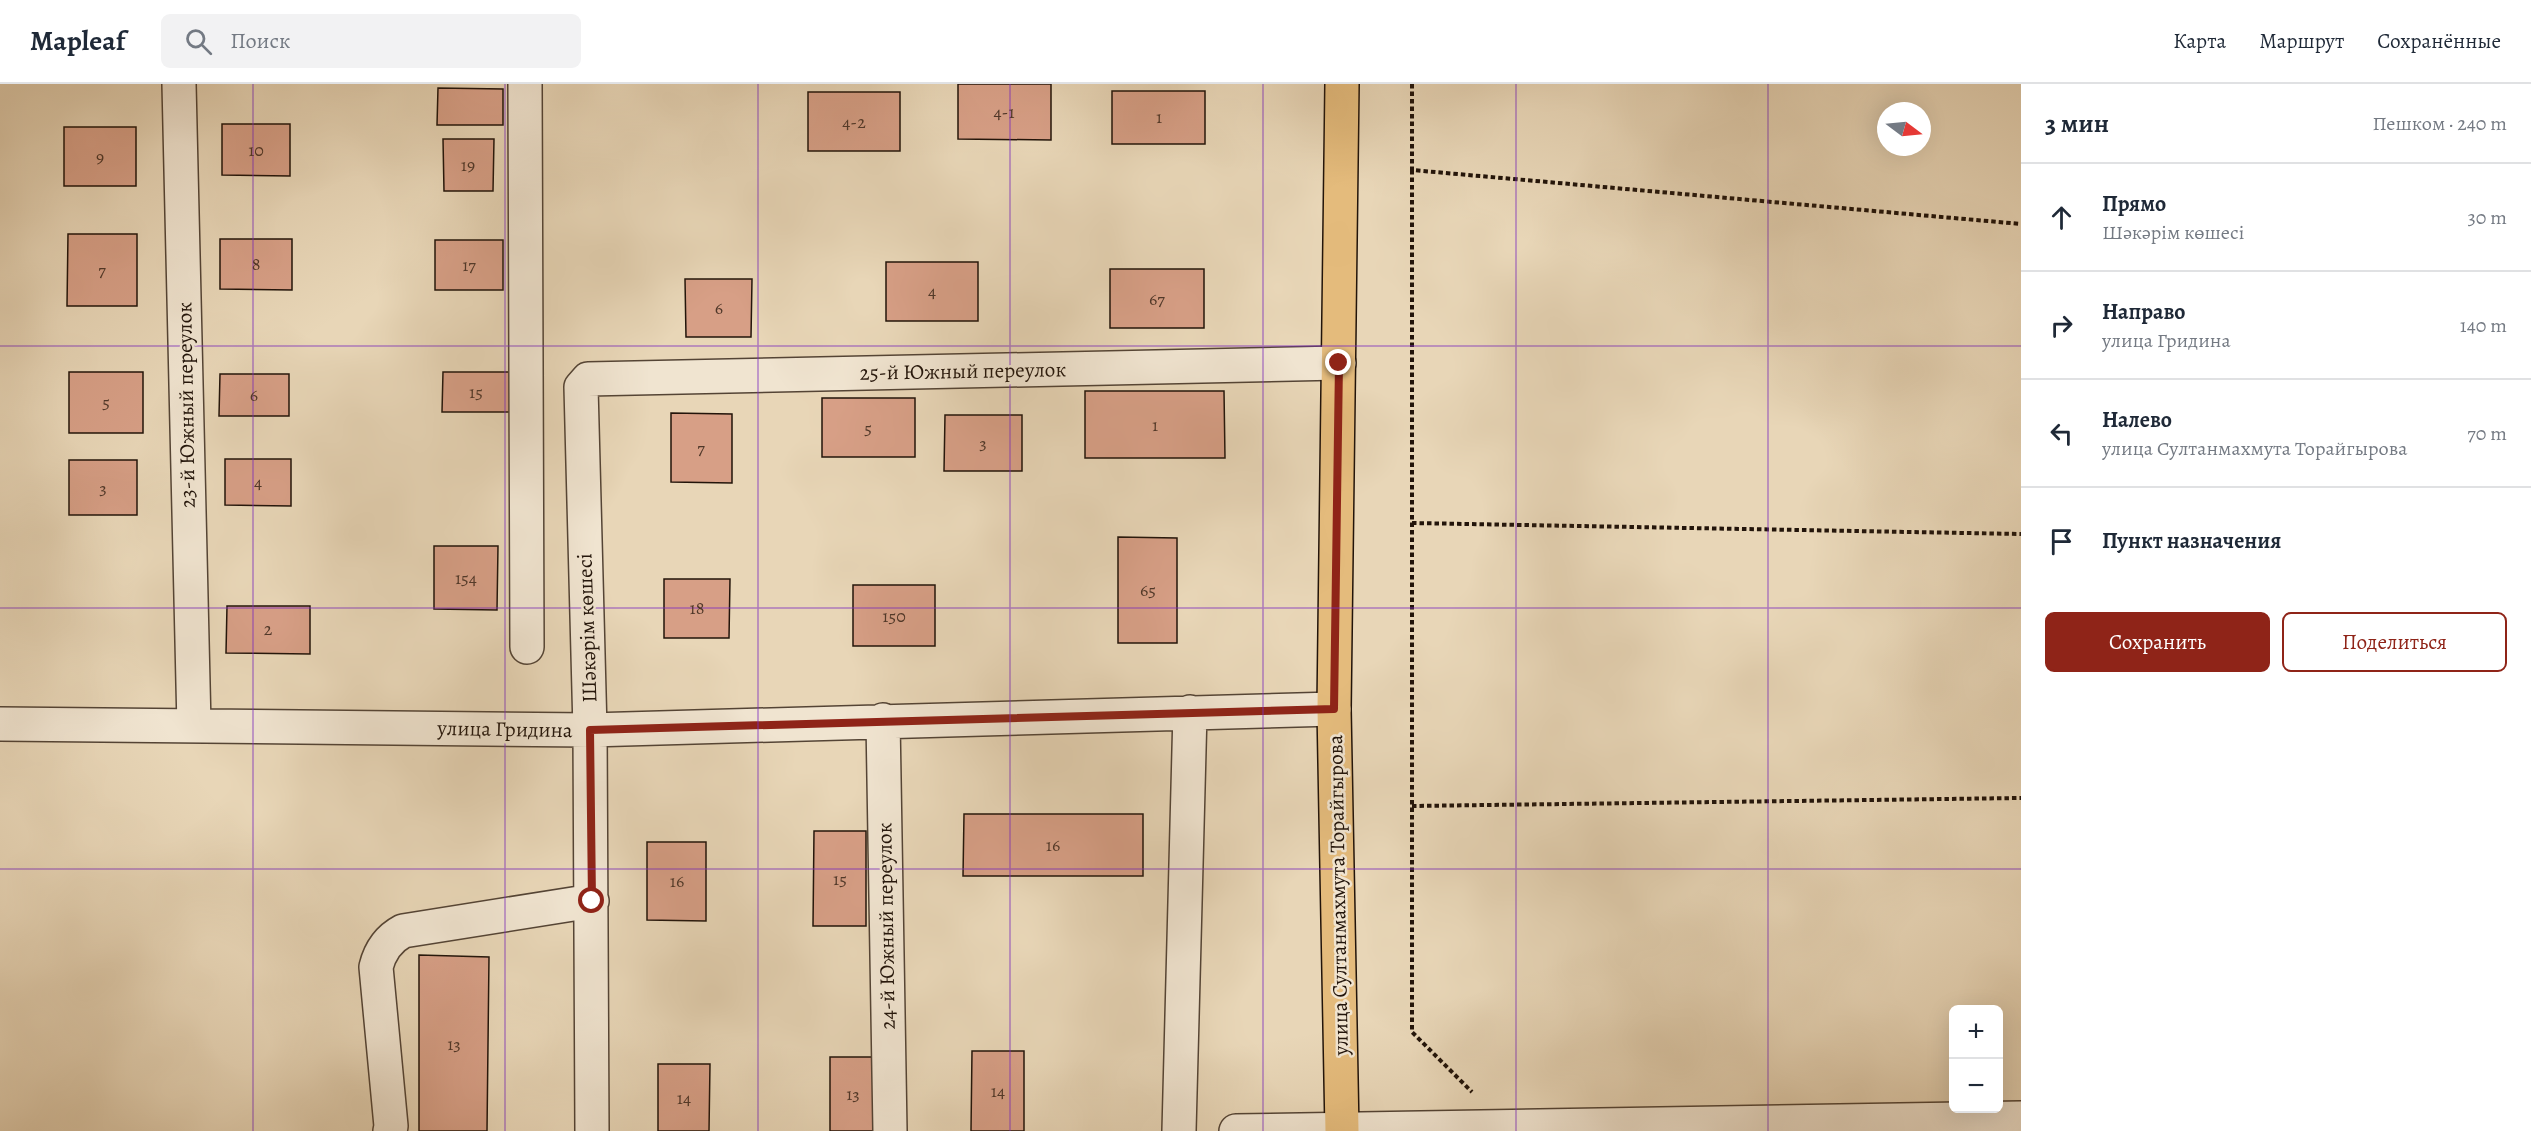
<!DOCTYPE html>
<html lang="ru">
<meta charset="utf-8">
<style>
:root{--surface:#fff;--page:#f2f2f3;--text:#1f2937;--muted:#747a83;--line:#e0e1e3;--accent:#8f2418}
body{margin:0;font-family:Alegreya,serif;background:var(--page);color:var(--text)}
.controls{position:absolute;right:18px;bottom:18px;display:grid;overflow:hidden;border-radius:9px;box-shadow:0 6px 24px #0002}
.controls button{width:54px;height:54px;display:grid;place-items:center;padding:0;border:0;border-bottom:2px solid var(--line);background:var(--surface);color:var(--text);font:30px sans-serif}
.compass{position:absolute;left:1877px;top:18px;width:54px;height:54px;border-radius:50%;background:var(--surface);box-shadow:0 6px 24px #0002;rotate:106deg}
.stop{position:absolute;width:18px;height:18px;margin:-14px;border:4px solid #8f2418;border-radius:50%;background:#fff}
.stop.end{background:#8f2418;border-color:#fff;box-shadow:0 2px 6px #0008}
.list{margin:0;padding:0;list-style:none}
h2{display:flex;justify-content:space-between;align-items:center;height:78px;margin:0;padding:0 24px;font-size:26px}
h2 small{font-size:20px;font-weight:400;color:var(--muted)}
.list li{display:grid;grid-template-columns:39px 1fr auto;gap:18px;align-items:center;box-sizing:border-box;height:108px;padding:0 24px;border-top:2px solid var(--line)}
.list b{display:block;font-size:22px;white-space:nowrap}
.list p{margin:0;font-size:20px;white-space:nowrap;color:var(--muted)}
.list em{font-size:20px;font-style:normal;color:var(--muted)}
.actions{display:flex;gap:12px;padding:18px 24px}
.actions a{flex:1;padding:14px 0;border:2px solid var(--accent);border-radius:9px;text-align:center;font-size:21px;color:var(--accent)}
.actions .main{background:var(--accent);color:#fff}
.icon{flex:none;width:33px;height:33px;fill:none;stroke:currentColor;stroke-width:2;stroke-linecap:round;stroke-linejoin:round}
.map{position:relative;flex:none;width:2021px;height:1047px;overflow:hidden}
header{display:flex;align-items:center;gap:36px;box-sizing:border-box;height:84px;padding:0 30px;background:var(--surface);border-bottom:2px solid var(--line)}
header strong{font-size:28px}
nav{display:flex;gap:33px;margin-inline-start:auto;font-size:21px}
.search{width:420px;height:54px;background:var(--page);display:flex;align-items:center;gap:15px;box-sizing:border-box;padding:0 21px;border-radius:9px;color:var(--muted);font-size:22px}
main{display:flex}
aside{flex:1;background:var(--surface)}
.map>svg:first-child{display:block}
</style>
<header>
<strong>Mapleaf</strong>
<div class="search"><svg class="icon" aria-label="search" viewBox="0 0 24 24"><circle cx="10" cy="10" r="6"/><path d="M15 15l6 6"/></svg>Поиск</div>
<nav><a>Карта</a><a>Маршрут</a><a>Сохранённые</a></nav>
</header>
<main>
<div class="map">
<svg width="2021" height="1047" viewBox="0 0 2021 1047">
<rect width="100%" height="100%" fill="#e8d6b7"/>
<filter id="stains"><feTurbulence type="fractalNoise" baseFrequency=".00333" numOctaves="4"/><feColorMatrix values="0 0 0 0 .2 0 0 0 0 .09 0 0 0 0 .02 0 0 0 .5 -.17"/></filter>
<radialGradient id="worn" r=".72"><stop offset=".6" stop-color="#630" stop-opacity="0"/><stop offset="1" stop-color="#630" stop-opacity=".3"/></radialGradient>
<path fill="#d79f86" stroke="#22140a" stroke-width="1.5" d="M958 0H1051V56L958 55Z
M438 4 503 5V41H437Z
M1112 7H1205V60H1112Z
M808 8H900V67H808Z
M222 40H290V92L222 91Z
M64 43H136V102H64Z
M443 55H494L493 107H444Z
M68 150H137V222H67Z
M220 155H292V206L220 205Z
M435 156H503V206H435Z
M886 178H978V237H886Z
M1110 185H1204V244H1110Z
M685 195H752L751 253H686Z
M69 288H143V349H69Z
M443 288H511L510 328H442Z
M220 290H289V332H219Z
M1085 307H1224L1225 374H1085Z
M822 314H915V373H822Z
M671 329 732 330V399L671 398Z
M945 331H1022V387H944Z
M225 375H291V422L225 421Z
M69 376H137V431H69Z
M1118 453 1177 454V559H1118Z
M434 462H498L497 526 434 525Z
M664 495H730L729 554H664Z
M853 501H935V562H853Z
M227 522H310V570L226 569Z
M964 730H1143V792H963Z
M814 747H866V842H813Z
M647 758H706V837L647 836Z
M419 871 489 873 487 1047H419Z
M972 967H1024V1047H971Z
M830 973H877V1047H830Z
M658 980H710L709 1047H658Z"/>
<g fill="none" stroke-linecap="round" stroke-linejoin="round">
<defs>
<path id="minor" d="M179 0 194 642
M525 0 527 563
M883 636 890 1047
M0 640 590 646 1334 625
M390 1047 391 1042 376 883C380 867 388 855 403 847L592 817
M592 1047 590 646 581 303 588 295 1339 279
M1179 1047 1190 628
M1236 1047 2021 1034"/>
<path id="major" d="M1342 0 1334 625 1342 1047"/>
</defs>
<use href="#minor" stroke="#544435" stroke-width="36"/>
<use href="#major" stroke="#22140a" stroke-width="36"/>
<path stroke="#22140a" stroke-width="4" stroke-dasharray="4.5 3" stroke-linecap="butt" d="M1412 0V86L2021 140
M1412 86V948L1472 1008
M1412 439 2021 450
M1412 722 2021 714"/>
<use href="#minor" stroke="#f0e4d0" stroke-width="33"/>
<use href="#major" stroke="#e4bb7c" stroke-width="33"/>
</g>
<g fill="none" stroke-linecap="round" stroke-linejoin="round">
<path stroke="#8f2418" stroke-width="8" d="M592 817 590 646 1334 625 1339 279"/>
</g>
<path fill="none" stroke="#7b2cbf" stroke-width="1.5" stroke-opacity="0.55" d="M253 0V1047M505 0V1047M758 0V1047M1010 0V1047M1263 0V1047M1516 0V1047M1768 0V1047M0 262H2021M0 524H2021M0 785H2021"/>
<g text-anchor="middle" stroke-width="5" stroke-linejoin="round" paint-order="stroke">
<g font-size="18" fill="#4f3729">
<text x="1004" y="34">4-1</text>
<text x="1159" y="39">1</text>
<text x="854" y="44">4-2</text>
<text x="256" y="72">10</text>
<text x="100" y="79">9</text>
<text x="468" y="87">19</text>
<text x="256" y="186">8</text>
<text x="469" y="187">17</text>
<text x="102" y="192">7</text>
<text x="932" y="213">4</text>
<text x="1157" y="221">67</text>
<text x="719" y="230">6</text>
<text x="476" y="314">15</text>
<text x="254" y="317">6</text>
<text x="106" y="324">5</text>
<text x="1155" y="347">1</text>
<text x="868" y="350">5</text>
<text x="983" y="365">3</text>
<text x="701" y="370">7</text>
<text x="258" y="404">4</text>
<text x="103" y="410">3</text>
<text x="466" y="500">154</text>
<text x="1148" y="512">65</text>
<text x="697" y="530">18</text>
<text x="894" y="538">150</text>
<text x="268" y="551">2</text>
<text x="1053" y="767">16</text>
<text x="840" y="801">15</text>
<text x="677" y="803">16</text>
<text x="454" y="966">13</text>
<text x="998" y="1013">14</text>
<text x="853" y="1016">13</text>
<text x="684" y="1020">14</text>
</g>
<g font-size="21" fill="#22140a" stroke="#f0e4d0">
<text transform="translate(963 287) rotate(-1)" y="7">25-й Южный переулок</text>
<text transform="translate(186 321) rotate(-91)" y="7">23-й Южный переулок</text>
<text transform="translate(587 544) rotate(-92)" y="7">Шәкәрім көшесі</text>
<text transform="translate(505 645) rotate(1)" y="7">улица Гридина</text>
<text transform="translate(1338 811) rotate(-91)" y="7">улица Султанмахмута Торайгырова</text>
<text transform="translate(886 842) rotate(-91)" y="7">24-й Южный переулок</text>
</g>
</g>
<rect width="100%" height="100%" filter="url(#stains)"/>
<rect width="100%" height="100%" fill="url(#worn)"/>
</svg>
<div class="controls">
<button>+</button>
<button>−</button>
</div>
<svg class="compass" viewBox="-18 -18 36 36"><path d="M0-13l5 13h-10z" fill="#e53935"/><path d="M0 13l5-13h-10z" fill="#747a83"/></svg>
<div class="stop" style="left:592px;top:817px"></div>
<div class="stop end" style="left:1339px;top:279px"></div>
</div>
<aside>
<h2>3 мин<small>Пешком · 240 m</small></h2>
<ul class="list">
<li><svg class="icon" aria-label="ahead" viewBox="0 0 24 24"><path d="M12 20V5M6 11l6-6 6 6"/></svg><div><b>Прямо</b><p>Шәкәрім көшесі</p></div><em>30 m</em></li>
<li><svg class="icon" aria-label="right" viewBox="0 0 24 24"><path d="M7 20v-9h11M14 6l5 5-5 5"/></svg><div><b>Направо</b><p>улица Гридина</p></div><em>140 m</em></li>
<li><svg class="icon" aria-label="left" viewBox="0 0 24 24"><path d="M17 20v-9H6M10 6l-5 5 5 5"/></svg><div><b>Налево</b><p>улица Султанмахмута Торайгырова</p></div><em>70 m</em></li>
<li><svg class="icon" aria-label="arrive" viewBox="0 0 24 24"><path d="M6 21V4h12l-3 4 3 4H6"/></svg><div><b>Пункт назначения</b></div></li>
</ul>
<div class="actions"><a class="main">Сохранить</a><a>Поделиться</a></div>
</aside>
</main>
